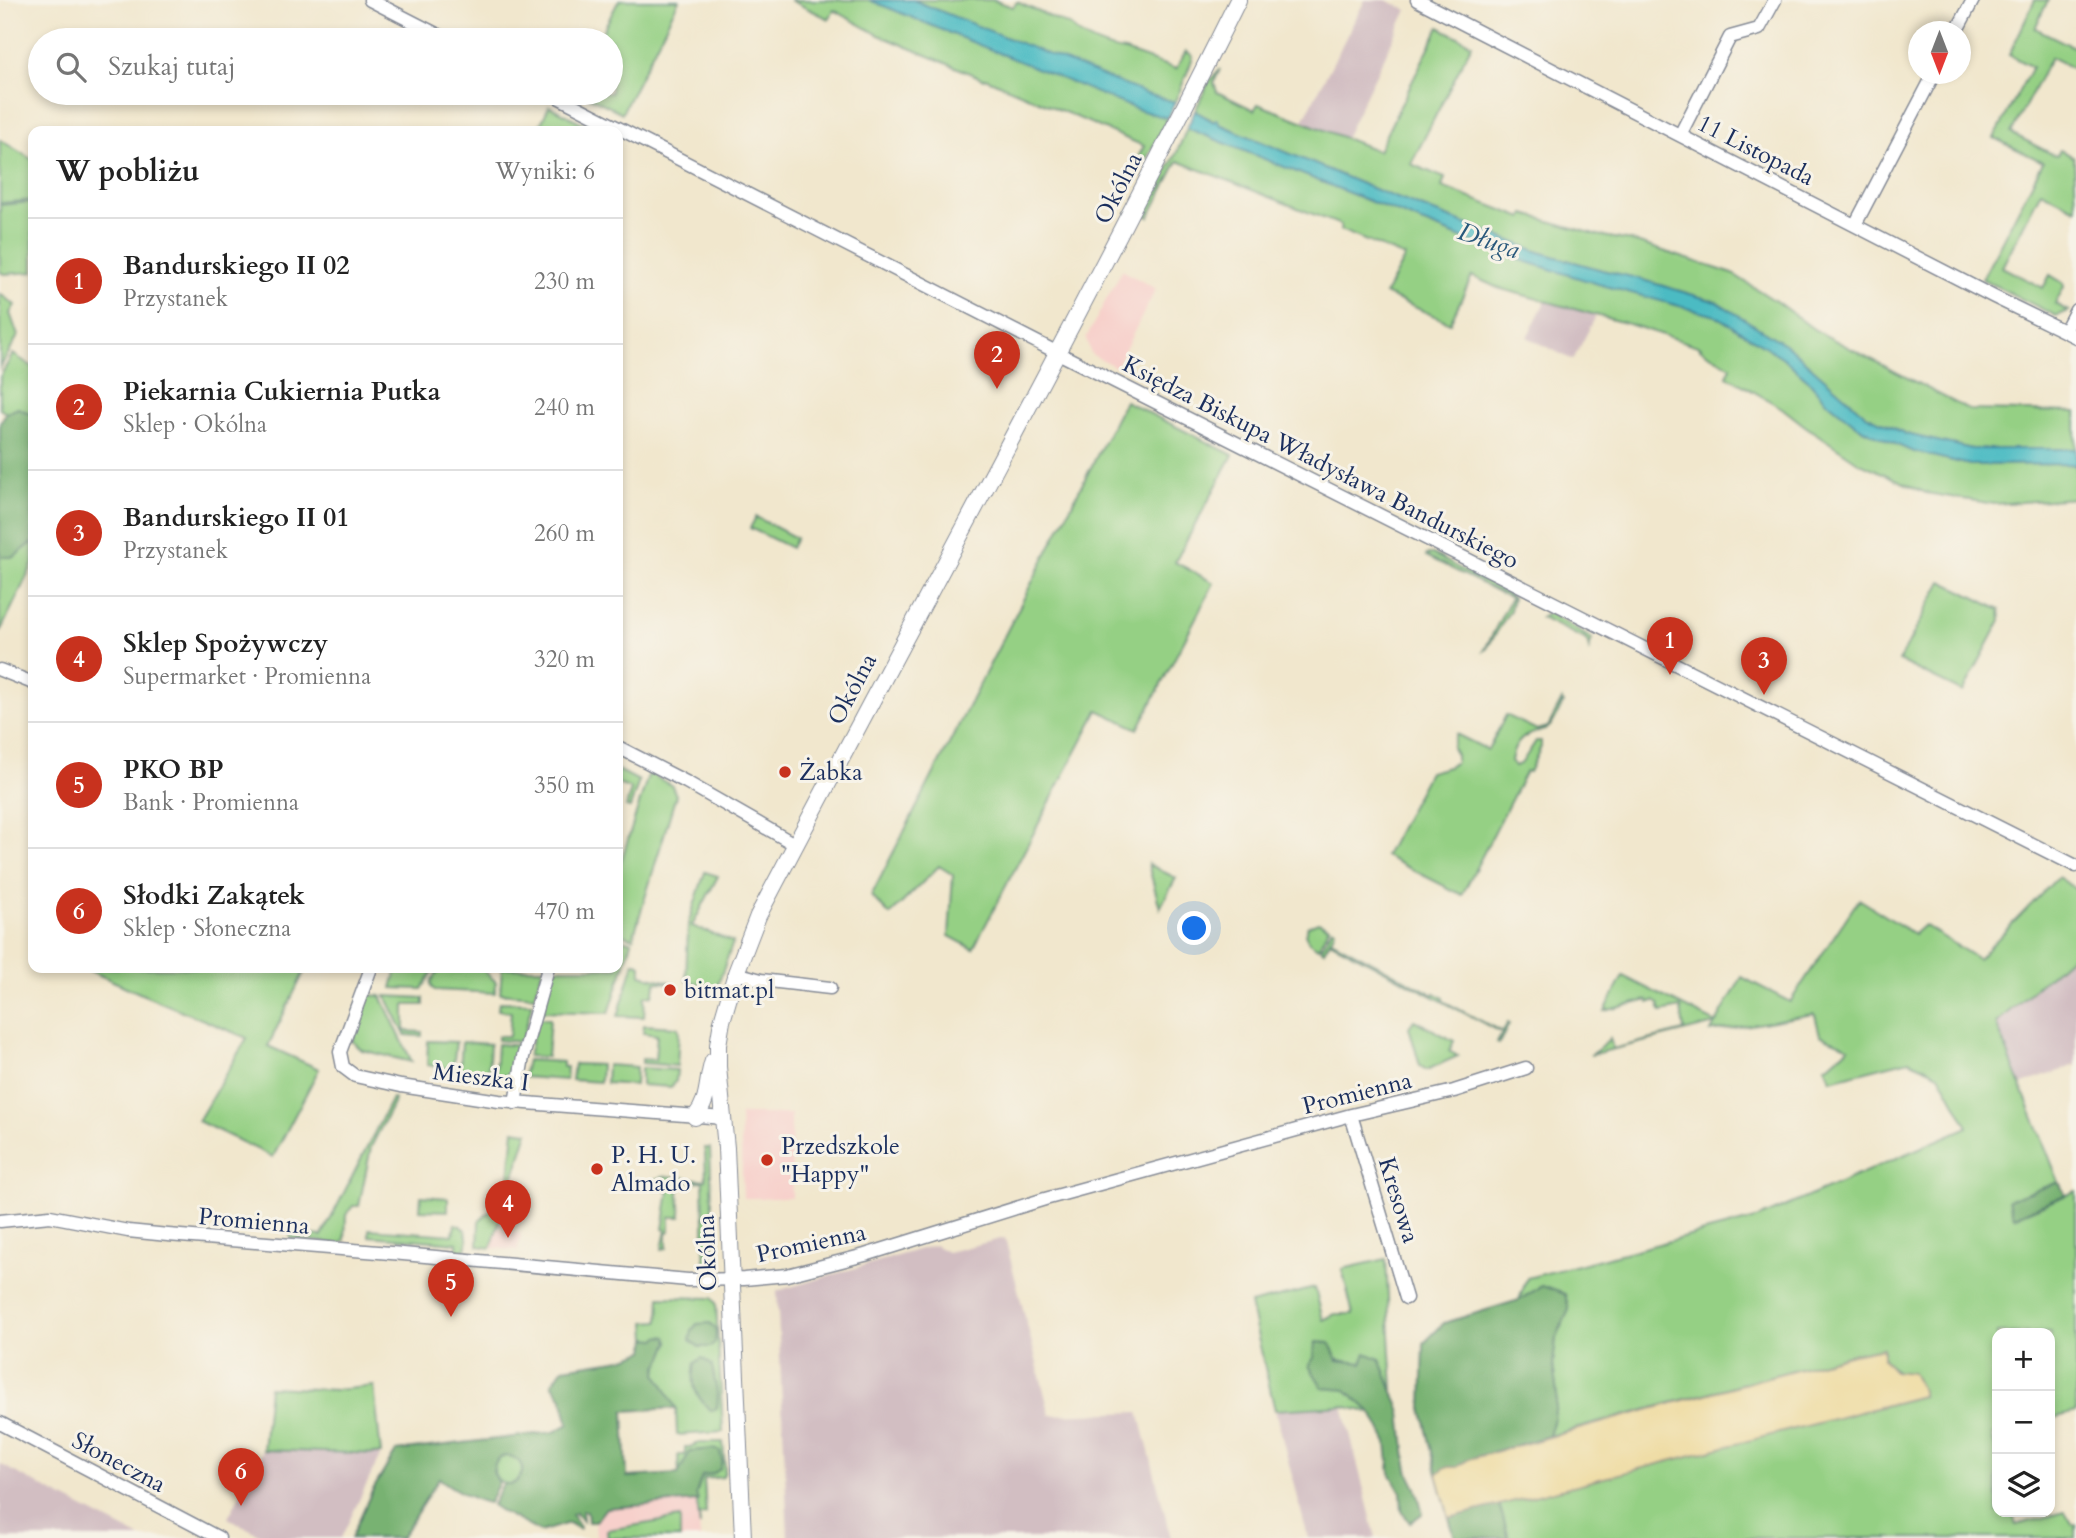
<!DOCTYPE html>
<html lang="pl">
<meta charset="utf-8">
<style>
:root{--surface:#fff;--page:#f6f6f6;--text:#222;--muted:#767676;--line:#e0e0e0;--accent:#c8321e}
body{margin:0;font-family:Cardo,serif;background:var(--page);color:var(--text)}
.controls{position:absolute;right:21px;bottom:21px;display:grid;overflow:hidden;border-radius:14px;box-shadow:0 4px 10px #0003}
.controls button{width:63px;height:63px;display:grid;place-items:center;padding:0;border:0;border-bottom:2px solid var(--line);background:var(--surface);color:var(--text);font:35px sans-serif}
.compass{position:absolute;left:1908px;top:21px;width:63px;height:63px;border-radius:50%;background:var(--surface);box-shadow:0 4px 10px #0003;rotate:180deg}
.you{position:absolute;left:1195px;top:929px;width:24px;height:24px;margin:-18px;border:5px solid #fff;border-radius:50%;background:#1a73e8;box-shadow:0 0 0 10px #1a73e833}
.badge{display:grid;place-items:center;width:46px;height:46px;border-radius:50%;background:var(--accent);color:#fff;font-size:23px;font-weight:700}
.pin{position:absolute;translate:-50% -58px;filter:drop-shadow(0 2px 4px #0008)}
.pin::after{content:'';position:absolute;top:37px;width:24px;height:21px;background:inherit;clip-path:polygon(0 0,100% 0,50% 100%)}
.list{margin:0;padding:0;list-style:none}
h2{display:flex;justify-content:space-between;align-items:center;height:91px;margin:0;padding:0 28px;font-size:30px}
h2 small{font-size:23px;font-weight:400;color:var(--muted)}
.list li{display:grid;grid-template-columns:46px 1fr auto;gap:21px;align-items:center;box-sizing:border-box;height:126px;padding:0 28px;border-top:2px solid var(--line)}
.list b{display:block;font-size:26px;white-space:nowrap}
.list p{margin:0;font-size:23px;white-space:nowrap;color:var(--muted)}
.list em{font-size:23px;font-style:normal;color:var(--muted)}
.icon{flex:none;width:38px;height:38px;fill:none;stroke:currentColor;stroke-width:2;stroke-linecap:round;stroke-linejoin:round}
.map{position:relative;flex:none;width:2076px;height:1538px;overflow:hidden}
.search{position:absolute;background:var(--surface);box-shadow:0 4px 10px #0003;left:28px;top:28px;width:595px;height:77px;display:flex;align-items:center;gap:18px;box-sizing:border-box;padding:0 24px;border-radius:38px;color:var(--muted);font-size:26px}
.panel{position:absolute;background:var(--surface);box-shadow:0 4px 10px #0003;left:28px;top:126px;width:595px;height:847px;border-radius:14px}
.map>svg:first-child{display:block}
</style>
<div class="map">
<svg width="2076" height="1538" viewBox="0 0 2076 1538">
<rect width="100%" height="100%" fill="#f7f3e8"/>
<filter id="ink" filterUnits="userSpaceOnUse"><feTurbulence type="fractalNoise" baseFrequency=".0143" numOctaves="2"/><feDisplacementMap in="SourceGraphic" scale="14" xChannelSelector="R" yChannelSelector="G"/><feConvolveMatrix kernelMatrix="1 2 1 2 8 2 1 2 1" color-interpolation-filters="sRGB"/></filter>
<filter id="wash" filterUnits="userSpaceOnUse"><feTurbulence type="fractalNoise" baseFrequency=".00686" numOctaves="4" result="noise"/><feDisplacementMap in="SourceGraphic" scale="28" xChannelSelector="R" yChannelSelector="G"/><feGaussianBlur stdDeviation="1.57" result="paint"/><feColorMatrix in="noise" values="0 0 0 0 0 0 0 0 0 0 0 0 0 0 0 0 0 1.4 0 .05"/><feComposite in="paint" operator="in"/></filter>
<g filter="url(#wash)">
<rect width="100%" height="100%" fill="#f1e7cd"/>
<path fill="#f7d0cb" d="M1122 270 1156 289 1116 367 1091 354 1086 338Z
M740 1114H791L792 1198H743Z
M497 1228 521 1234 518 1250 491 1248Z
M698 1501 700 1538H596L595 1522 606 1508Z"/>
<path fill="#d2bec2" d="M1365 0H1386L1407 10 1345 138 1303 121Z
M1546 300 1596 316 1573 360 1527 337Z
M2076 952V1065L2020 1085 1996 1023Z
M1005 1238 1050 1415 1139 1412 1171 1538H788L777 1291 934 1245 947 1252Z
M1343 1406 1376 1538H1308L1275 1410Z
M263 1450 381 1454 341 1538H266L228 1518Z
M0 1464 56 1494 141 1538H0Z"/>
<path fill="#95d084" stroke="#588071" stroke-width="2" d="M619 0H679L622 113 581 93H611V40H598Z
M790 0H993L1013 7 1017 2 1071 26C1079 38 1110 50 1125 51L1176 69 1186 51 1193 56C1187 78 1143 179 1124 184L1144 146 985 78 984 79 879 35 834 10 829 19Z
M2035 0H2048L2035 28 2076 48V70L2051 57 2011 133 2052 154 2057 155 2060 150 2074 157 2076 209 2041 191 2002 267 2043 288 2050 275 2063 283 2064 287 2055 304 2068 311 2056 316 1982 279 2043 162 1994 138 2032 67 2009 55Z
M1439 27 1472 44 1411 164 1445 178 1442 187 1523 218 1525 214 1598 235 1636 242 1733 274 1777 302 1815 330 1969 410 2076 412V449H1972L1906 434 1866 415 1789 347 1717 302 1636 278 1602 270 1539 252 1381 192 1219 124 1195 111 1209 81 1220 69 1214 82 1217 92 1254 110 1258 104 1378 151Z
M549 106 598 131H540L538 130Z
M1187 128 1464 239 1716 316 1782 357 1808 380 1824 399 1860 428 1911 451 1970 465 2076 464V498L1994 504 1926 493 1858 462 1805 426 1782 408 1727 376 1731 367 1700 349 1701 347 1632 325 1498 288 1472 276 1450 323 1385 294 1405 257 1340 230 1341 225 1178 161 1149 217 1144 215 1177 152Z
M0 140 33 160V200L0 203Z
M33 202V272L4 274 0 272V205Z
M0 294 15 305 10 313 18 336 0 368Z
M13 354 33 367V415L18 408 6 413 0 409V377Z
M1125 401 1233 455 1175 562 1214 583 1138 729 1098 710 973 949 949 936 953 875 939 866 890 915 871 896Z
M756 517 796 538 791 548 750 528Z
M33 542V564L0 632V557H14Z
M1428 554H1433C1445 560 1456 567 1468 573 1483 580 1501 585 1513 598L1510 610 1486 650 1484 651 1511 598 1426 556Z
M1942 581 2000 610 2001 620 1963 692 1899 661Z
M1549 613 1592 639 1589 649 1587 640 1541 618Z
M1562 700 1563 703C1559 711 1555 723 1548 728 1543 732 1537 731 1531 734 1519 738 1513 749 1511 761L1515 766 1521 764 1536 741H1541V747L1529 772 1526 771 1462 895 1385 856 1429 772 1448 767 1456 762V755L1452 748 1456 734 1488 750 1506 715 1537 730 1548 727Z
M618 770 639 781 630 808 626 807 631 789 618 784Z
M649 773 672 786 676 795 633 938 618 933V871Z
M1148 864 1176 878 1160 908Z
M705 872 718 876 692 926 733 942 717 987 686 981 688 924Z
M2058 877 2076 889V952L1996 1023 2059 1182 2009 1200 2015 1217 2076 1191V1412L2050 1419V1333H1997V1433L1992 1435 1997 1456V1512H2012L2016 1525 2065 1512 2073 1525H2076V1538H1509L1499 1504 1922 1396 1883 1359V1348L1852 1354 1549 1436 1554 1418 1557 1395 1553 1364 1556 1338 1563 1325 1542 1286 1519 1300 1527 1278 1759 1218 1968 1127 1939 1074 1909 1060 1831 1080 1825 1066 1829 1065 1849 1047 1820 1035 1815 1015 1813 1014 1711 1032 1715 1024 1590 1055 1600 1048 1610 1038 1613 1049 1684 1031 1681 1008 1661 1012 1659 1004 1654 1001 1649 1003 1648 1000 1605 1011 1623 976 1716 1023 1742 977 1790 1002 1859 899 1914 934 1924 925 1978 959Z
M1318 922 1329 927 1318 948 1309 942 1305 934 1308 926Z
M1332 928 1335 930 1331 940 1434 995 1435 993 1444 998 1443 1001 1502 1032 1508 1023 1509 1024 1499 1044 1497 1043 1502 1033 1330 941 1324 951 1321 949Z
M618 938 632 942 609 1013 542 1011 553 968H618Z
M634 962 641 965V975L674 983 656 982 653 995 645 996 644 1017 618 1016Z
M84 968H306L268 1046 319 1069 273 1157 198 1121 247 1038 146 996Z
M409 968H435L422 989 392 988 397 969 407 973Z
M440 968H481L496 982 495 993 435 990 432 988 431 982Z
M502 968H543L534 996 500 993Z
M369 995 381 996 412 1062 362 1050 352 1041Z
M386 996 424 998V1005H405V1031L422 1032V1036L405 1035Z
M499 1002 532 1003 522 1042 498 1040V1036H509L511 1012 498 1010Z
M537 1018 550 1019 547 1057 528 1056Z
M1414 1020 1454 1041 1449 1051 1458 1056 1427 1070 1420 1066 1409 1027Z
M644 1025 677 1027 679 1030 677 1066 642 1063V1059L655 1060 657 1035 643 1033Z
M428 1041 456 1042 453 1069 427 1065Z
M462 1042 490 1044 488 1074 460 1070Z
M497 1044 522 1046 514 1076 495 1075Z
M527 1060 563 1062V1067H567L566 1080 523 1077Z
M574 1064 601 1065 600 1082 572 1080Z
M607 1065 636 1067 635 1085 606 1083Z
M641 1068 677 1070 676 1081 671 1087 641 1085Z
M392 1098 394 1099 393 1104 371 1147 359 1206H353L346 1215 345 1240 340 1244 291 1238 290 1233 322 1236Z
M514 1130 528 1132 491 1248 478 1246 479 1221 507 1197Z
M705 1148H710L714 1261 705 1270 703 1181 678 1182 681 1217H670V1231L667 1233V1248L662 1249 666 1230 663 1229 669 1191 635 1185 666 1176 706 1180Z
M421 1196 448 1198V1211L420 1210Z
M455 1224C467 1227 468 1235 467 1246L460 1254H457V1243L369 1236V1229L453 1235Z
M1386 1259 1393 1391 1380 1359C1348 1367 1340 1363 1316 1343L1314 1357 1372 1413 1343 1406 1275 1410 1250 1304 1315 1288 1323 1320 1335 1314H1353L1342 1269Z
M660 1297 712 1298 716 1303 723 1432 677 1435 676 1409 657 1374 658 1366 663 1357 669 1342 647 1338 646 1322 659 1321Z
M374 1386 381 1454 263 1450 269 1387 336 1390Z
M700 1442H723L725 1470 723 1477 704 1479 706 1514 699 1515 700 1527 696 1494 702 1476 713 1474V1449L679 1474 678 1455H685V1447H690Z
M494 1470a14 14 0 1 1 28 0a14 14 0 1 1-28 0Z
M680 1518V1538H608L607 1530Z"/>
<path fill="#78b272" stroke="#4a7068" stroke-width="2" d="M18 408 33 415V542L14 557H0V423L6 413Z
M2059 1182 2065 1195 2014 1217 2008 1200Z
M1542 1286 1565 1294 1569 1310 1556 1338 1553 1364 1557 1395 1554 1418 1549 1436 1469 1459 1457 1467 1446 1468 1437 1474 1422 1408 1424 1343 1444 1323 1519 1300Z
M710 1323 716 1329 715 1343 711 1347H699L690 1340 692 1330 697 1324Z
M661 1336 667 1337 669 1342 663 1357 658 1366 657 1374 676 1408 624 1411 627 1477 678 1474 690 1451 713 1449 720 1451 722 1461 720 1469 713 1474 702 1476 696 1494 698 1501 606 1508 595 1522H588L587 1511H582L583 1521 576 1513 572 1515 580 1528 579 1529 569 1523 540 1532 504 1513 492 1505 503 1484H513C540 1465 500 1442 494 1467 492 1473 495 1478 499 1482L489 1503C473 1500 451 1488 439 1478L401 1538H351L371 1493 396 1451 554 1432 569 1424 562 1398 552 1384 563 1368 622 1359 645 1351 647 1338 656 1339Z
M1316 1342 1330 1343 1337 1360 1362 1363 1366 1353 1380 1359 1401 1412 1406 1459 1409 1474 1416 1488 1423 1513 1410 1523 1402 1511 1401 1492 1390 1473 1387 1443 1372 1413 1346 1390 1323 1388 1309 1366 1314 1357Z
M702 1358 712 1365 718 1397 717 1408 711 1411C694 1394 691 1387 695 1363Z
M1499 1504 1509 1538H1455L1449 1518Z"/>
<path fill="#eeda9e" stroke="#84847e" stroke-width="2" d="M1883 1348V1359L1894 1371 1912 1373 1922 1391V1396L1449 1518 1437 1474 1446 1467H1457L1469 1459 1852 1354Z"/>
<path fill="#4cbbc3" stroke="#347590" stroke-width="2" d="M869 0H913L1147 94 1175 102 1167 118 1136 109Z
M1195 111 1214 122 1216 119 1218 120 1219 124 1381 192 1539 252 1602 270 1636 278 1717 302 1789 347 1866 415 1906 434 1972 449H2076V464L1970 465 1911 451 1860 428 1824 399 1808 380 1782 357 1716 316 1598 284 1521 260 1464 239 1187 128Z"/>
</g>
<g filter="url(#ink)">
<g fill="none" stroke-linecap="round" stroke-linejoin="round">
<defs>
<path id="minor" d="M370 0 448 40
M1417 0 1994 297 2076 337
M1956 32 1973 0
M550 93 1058 353 2076 866
M1680 135 1730 37 1759 29 1775 0
M1855 225 1934 74
M2065 331 2076 310
M0 670 33 683
M618 747 686 782 796 845
M371 968 340 1052 343 1067 355 1076 401 1086 499 1101 724 1118
M736 973 761 980 830 988
M515 1103 523 1057 548 968
M1351 1115 1406 1298
M0 1221 50 1216 128 1231 168 1235 403 1254 688 1280 744 1279 787 1275 865 1255 1045 1199 1351 1115 1454 1091 1526 1068
M0 1423 219 1538"/>
<path id="tertiary" d="M695 1117C710 1100 706 1081 713 1061
M743 1538 726 1148 718 1067V1045L722 1021 736 973 758 916C918 611 1085 309 1238 0"/>
</defs>
<use href="#minor" stroke="#868b96" stroke-width="15"/>
<use href="#tertiary" stroke="#868b96" stroke-width="18"/>
<use href="#minor" stroke="#fff" stroke-width="12"/>
<use href="#tertiary" stroke="#fff" stroke-width="16"/>
</g>
</g>
<g fill="#c8321e" stroke="#f7f3e8" stroke-width="2.5">
<circle cx="785" cy="772" r="7"/>
<circle cx="670" cy="990" r="7"/>
<circle cx="767" cy="1160" r="7"/>
<circle cx="597" cy="1169" r="7"/>
</g>
<g text-anchor="middle" stroke-width="6" stroke-linejoin="round" paint-order="stroke">
<g font-size="24" fill="#1b2f5e" stroke="#f7f3e8">
<text transform="translate(1756 150) rotate(27)" y="8">11 Listopada</text>
<text transform="translate(1118 188) rotate(-63)" y="8">Okólna</text>
<text transform="translate(1321 462) rotate(27)" y="8">Księdza Biskupa Władysława Bandurskiego</text>
<text transform="translate(852 689) rotate(-62)" y="8">Okólna</text>
<text transform="translate(481 1077) rotate(7)" y="8">Mieszka I</text>
<text transform="translate(1357 1093) rotate(-14)" y="8">Promienna</text>
<text transform="translate(1399 1200) rotate(73)" y="8">Kresowa</text>
<text transform="translate(254 1221) rotate(5)" y="8">Promienna</text>
<text transform="translate(811 1243) rotate(-12)" y="8">Promienna</text>
<text transform="translate(707 1253) rotate(-92)" y="8">Okólna</text>
<text transform="translate(119 1462) rotate(28)" y="8">Słoneczna</text>
</g>
<g font-size="24" fill="#1b2f5e" stroke="#f7f3e8" text-anchor="start">
<text x="799" y="780">Żabka</text>
<text x="684" y="998">bitmat.pl</text>
<text x="781" y="1154">Przedszkole<tspan x="781" dy="28">"Happy"</tspan></text>
<text x="611" y="1163">P. H. U.<tspan x="611" dy="28">Almado</tspan></text>
</g>
<g font-size="26" font-style="italic" fill="#2a597c" stroke="#f7f3e8">
<text transform="translate(1489 240) rotate(19)" y="9">Długa</text>
</g>
</g>
</svg>
<div class="controls">
<button>+</button>
<button>−</button>
<button><svg class="icon" aria-label="layers" viewBox="0 0 24 24"><path d="M12 4l9 5-9 5-9-5zM3 14l9 5 9-5"/></svg></button>
</div>
<svg class="compass" viewBox="-18 -18 36 36"><path d="M0-13l5 13h-10z" fill="#e53935"/><path d="M0 13l5-13h-10z" fill="#767676"/></svg>
<div class="you"></div>
<div class="pin badge" style="left:1670px;top:675px">1</div>
<div class="pin badge" style="left:997px;top:389px">2</div>
<div class="pin badge" style="left:1764px;top:695px">3</div>
<div class="pin badge" style="left:508px;top:1238px">4</div>
<div class="pin badge" style="left:451px;top:1317px">5</div>
<div class="pin badge" style="left:241px;top:1506px">6</div>
<div class="search"><svg class="icon" aria-label="search" viewBox="0 0 24 24"><circle cx="10" cy="10" r="6"/><path d="M15 15l6 6"/></svg>Szukaj tutaj</div>
<section class="panel">
<h2>W pobliżu<small>Wyniki: 6</small></h2>
<ul class="list">
<li><span class="badge">1</span><div><b>Bandurskiego II 02</b><p>Przystanek</p></div><em>230 m</em></li>
<li><span class="badge">2</span><div><b>Piekarnia Cukiernia Putka</b><p>Sklep · Okólna</p></div><em>240 m</em></li>
<li><span class="badge">3</span><div><b>Bandurskiego II 01</b><p>Przystanek</p></div><em>260 m</em></li>
<li><span class="badge">4</span><div><b>Sklep Spożywczy</b><p>Supermarket · Promienna</p></div><em>320 m</em></li>
<li><span class="badge">5</span><div><b>PKO BP</b><p>Bank · Promienna</p></div><em>350 m</em></li>
<li><span class="badge">6</span><div><b>Słodki Zakątek</b><p>Sklep · Słoneczna</p></div><em>470 m</em></li>
</ul>
</section>
</div>
